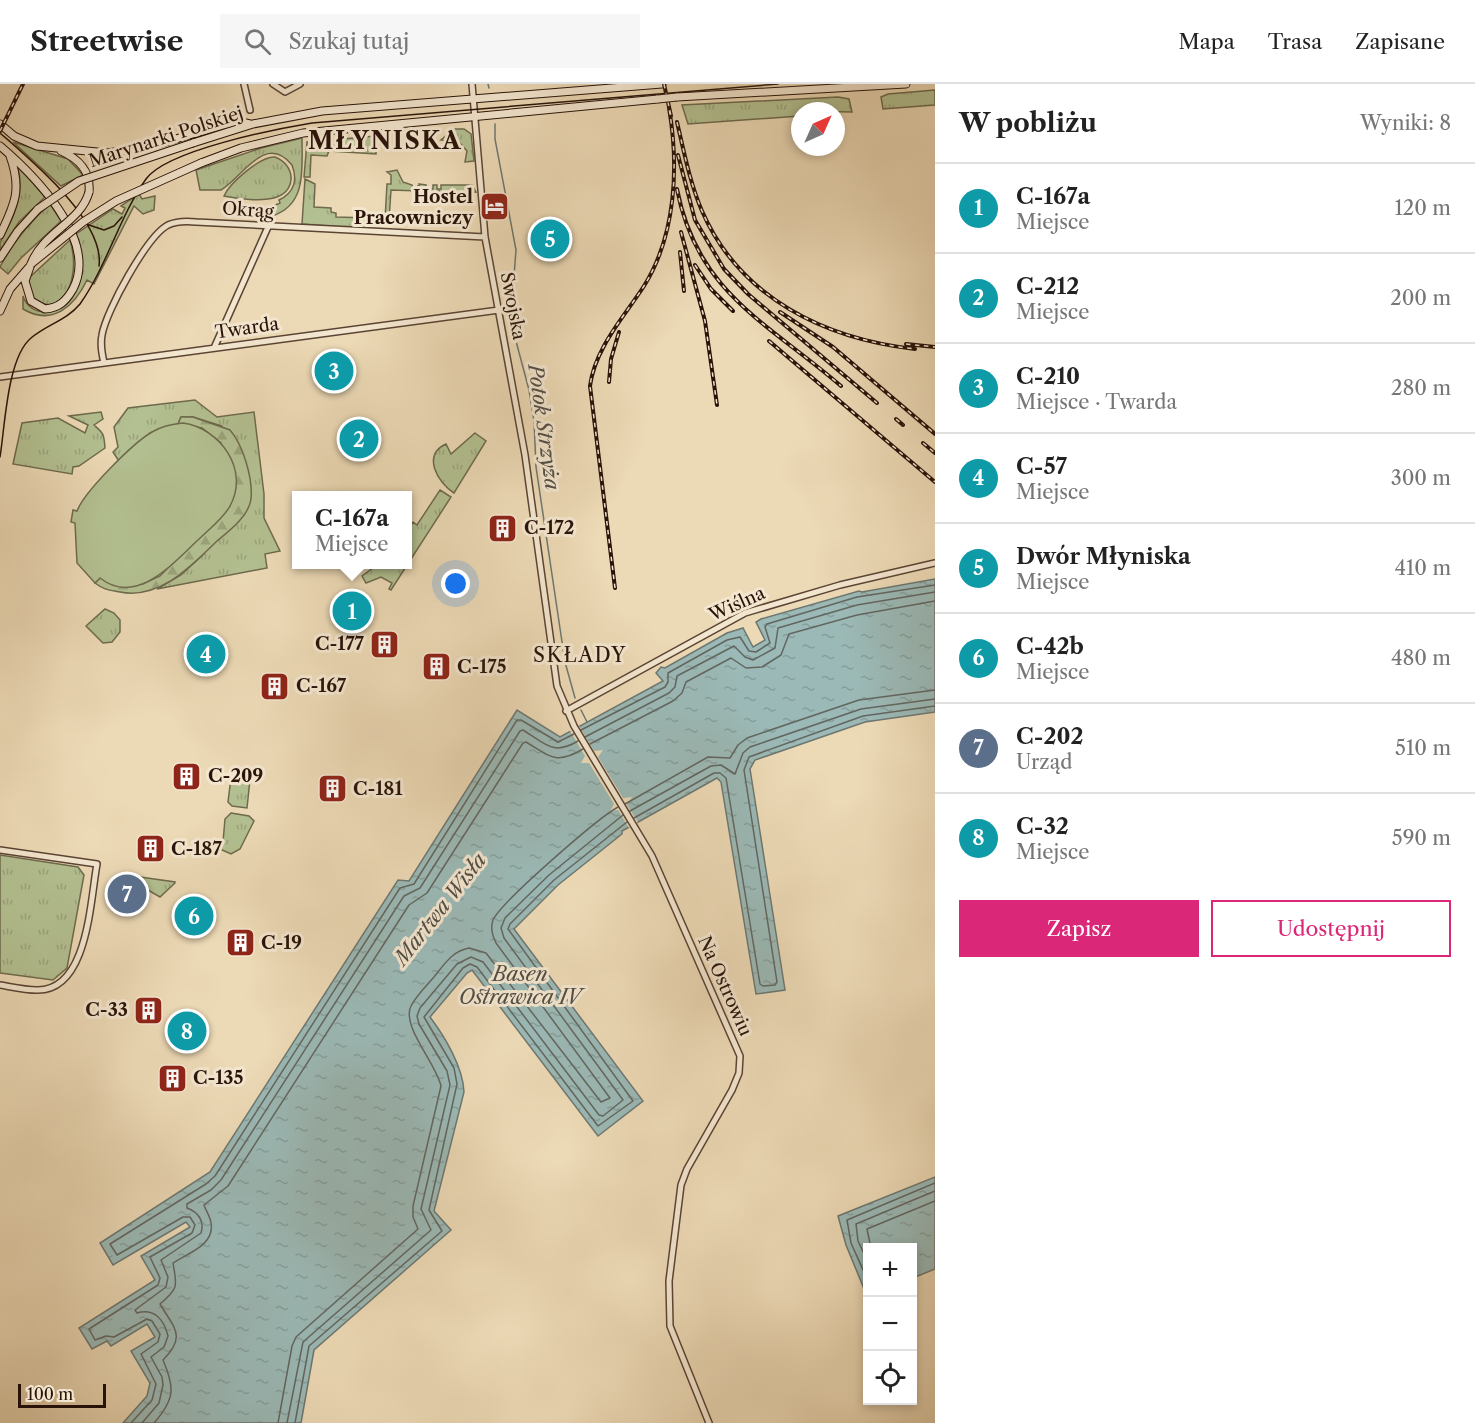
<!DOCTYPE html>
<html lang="pl">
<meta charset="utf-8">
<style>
:root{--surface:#fff;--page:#f6f6f6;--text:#222;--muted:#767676;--line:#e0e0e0;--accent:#db2777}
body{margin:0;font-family:"Libre Caslon Text",serif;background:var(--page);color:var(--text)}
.controls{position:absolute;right:18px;bottom:18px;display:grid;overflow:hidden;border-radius:0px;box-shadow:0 3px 9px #0003}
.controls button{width:54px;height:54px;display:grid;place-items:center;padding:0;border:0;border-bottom:2px solid var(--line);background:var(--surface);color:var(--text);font:30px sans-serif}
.compass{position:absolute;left:791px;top:18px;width:54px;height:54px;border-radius:50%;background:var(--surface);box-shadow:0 3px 9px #0003;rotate:45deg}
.scale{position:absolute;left:18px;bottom:15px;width:88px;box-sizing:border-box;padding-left:6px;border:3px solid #291309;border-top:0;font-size:16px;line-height:21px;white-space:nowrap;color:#291309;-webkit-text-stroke:4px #f3e6cf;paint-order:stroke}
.you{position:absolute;left:456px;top:500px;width:21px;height:21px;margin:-15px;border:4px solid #fff;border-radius:50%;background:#1a73e8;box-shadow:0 0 0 9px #1a73e833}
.badge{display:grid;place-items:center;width:39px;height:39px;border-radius:50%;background:var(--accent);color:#fff;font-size:20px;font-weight:700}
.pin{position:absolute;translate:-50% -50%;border:3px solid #fff;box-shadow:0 2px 6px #0006}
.popup{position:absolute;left:292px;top:407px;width:120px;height:78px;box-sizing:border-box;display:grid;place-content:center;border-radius:0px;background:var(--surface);filter:drop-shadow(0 2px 4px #0005);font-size:20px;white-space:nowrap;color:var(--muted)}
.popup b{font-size:22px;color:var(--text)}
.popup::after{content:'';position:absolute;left:50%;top:100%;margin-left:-12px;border:12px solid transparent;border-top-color:var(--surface)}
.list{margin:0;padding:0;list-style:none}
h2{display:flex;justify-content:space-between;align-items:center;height:78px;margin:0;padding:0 24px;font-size:26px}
h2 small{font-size:20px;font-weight:400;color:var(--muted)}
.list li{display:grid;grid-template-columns:39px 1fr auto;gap:18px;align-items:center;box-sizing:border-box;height:90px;padding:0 24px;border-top:2px solid var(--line)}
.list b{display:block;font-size:22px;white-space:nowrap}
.list p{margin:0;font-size:20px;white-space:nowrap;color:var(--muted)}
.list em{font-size:20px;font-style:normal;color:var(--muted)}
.actions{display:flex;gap:12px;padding:18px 24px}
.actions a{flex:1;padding:14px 0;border:2px solid var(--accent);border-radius:0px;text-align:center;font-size:21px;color:var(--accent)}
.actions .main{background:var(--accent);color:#fff}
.icon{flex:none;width:33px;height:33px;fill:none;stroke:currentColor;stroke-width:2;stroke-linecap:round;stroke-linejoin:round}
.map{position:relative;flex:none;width:935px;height:1339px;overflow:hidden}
header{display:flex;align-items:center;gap:36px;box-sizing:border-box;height:84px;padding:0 30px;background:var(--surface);border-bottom:2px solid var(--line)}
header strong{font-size:28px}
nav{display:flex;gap:33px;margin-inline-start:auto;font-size:21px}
.search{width:420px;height:54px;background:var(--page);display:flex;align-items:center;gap:15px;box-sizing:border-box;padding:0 21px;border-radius:0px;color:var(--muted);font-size:22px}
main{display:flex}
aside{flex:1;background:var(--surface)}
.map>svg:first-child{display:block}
</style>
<header>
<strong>Streetwise</strong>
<div class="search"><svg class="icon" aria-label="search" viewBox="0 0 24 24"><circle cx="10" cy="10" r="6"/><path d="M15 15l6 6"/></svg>Szukaj tutaj</div>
<nav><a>Mapa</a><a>Trasa</a><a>Zapisane</a></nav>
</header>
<main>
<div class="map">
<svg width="935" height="1339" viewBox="0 0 935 1339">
<defs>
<pattern id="grass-tufts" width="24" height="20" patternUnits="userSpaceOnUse" patternTransform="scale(1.5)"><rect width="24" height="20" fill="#b3c091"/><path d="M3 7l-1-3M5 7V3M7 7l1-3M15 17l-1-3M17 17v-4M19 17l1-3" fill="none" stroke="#9aa47c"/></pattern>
<pattern id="forest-firs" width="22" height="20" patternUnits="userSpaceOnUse" patternTransform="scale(1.5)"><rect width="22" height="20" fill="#b3c091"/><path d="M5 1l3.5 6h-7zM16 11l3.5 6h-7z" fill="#9aa47c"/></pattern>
<pattern id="water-ripples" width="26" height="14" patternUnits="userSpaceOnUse" patternTransform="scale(1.5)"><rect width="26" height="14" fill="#9bb9b6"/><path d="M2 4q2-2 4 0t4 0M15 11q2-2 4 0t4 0" fill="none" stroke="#869e9b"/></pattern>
</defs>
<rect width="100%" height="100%" fill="#ecd9b5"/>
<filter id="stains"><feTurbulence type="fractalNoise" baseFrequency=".00333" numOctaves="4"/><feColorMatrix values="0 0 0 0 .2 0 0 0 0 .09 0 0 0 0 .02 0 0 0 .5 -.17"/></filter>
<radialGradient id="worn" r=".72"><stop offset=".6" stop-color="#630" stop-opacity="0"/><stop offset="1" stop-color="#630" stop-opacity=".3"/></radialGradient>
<path fill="url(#grass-tufts)" stroke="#6e6a4d" stroke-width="1.5" d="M935 6V21L883 25 881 13 888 10Z
M838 13 849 15 852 28 800 27V32L688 40 682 21Z
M454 45H464L471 50 474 77 465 78 467 67 459 58 441 56Z
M376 52V70L329 67 327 72 311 71 310 93H304L307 58Z
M302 54C302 85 307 121 272 132L266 125 280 119 279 116C294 109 298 96 292 81 265 48 242 94 221 106H200L196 86 261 64Z
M13 58 68 75 83 91 61 102Z
M275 73C294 80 298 105 277 113 262 118 238 115 224 112 229 100 260 72 275 73Z
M17 81 45 113 19 138 0 166V159C12 133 27 110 17 81Z
M397 86 403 98 412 101 413 105H418V101L419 107 391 106 389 136H385L387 100H391V91L387 88Z
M305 95 315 100 314 123 331 124V128L336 129V133L370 134 369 145 302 140Z
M419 100 426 101V105H433V101H437V105H441V101H472L476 108 439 111V107H421Z
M139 110 142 115 155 112 154 126 143 130 134 122 94 200 87 196C75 221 53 243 23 225V212C30 234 60 232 72 214 85 195 83 172 76 150L113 125 122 130 125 124 121 122Z
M50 120 61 137 21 174 8 190 0 183C13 158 29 139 50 120Z
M70 156C76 176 76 206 56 219 38 225 25 210 30 193Z
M195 316 217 333 254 328 264 410V434L280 467 265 470 267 484 157 505 181 491 204 470 222 342 193 333H181L178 340 150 349 119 377 113 368 118 363 114 343 128 324Z
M101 328 103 335 94 341C103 349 104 349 105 364L79 382 73 383 72 390 13 380 22 339 58 334 85 349 88 341 69 332Z
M475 349 486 357 454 409C437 398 422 371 446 360L451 370Z
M440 406 451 413 391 506 389 505 392 499 381 493 366 499 362 492 377 481 407 480 408 446 413 438 417 441Z
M105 525 114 529 120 536V548L112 558 103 559 86 542Z
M236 692 250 695 247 724 232 722 228 718 231 694Z
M231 729 249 732 254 737 240 765 231 770 220 765 223 758 225 735Z
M0 771 78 783 84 791 67 884 53 896 0 889Z
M133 792 175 798V799L160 813 139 801 141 796Z"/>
<path fill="url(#forest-firs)" stroke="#6e6a4d" stroke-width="1.5" d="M181 333H193L230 346C243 361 253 394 251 415 249 432 229 447 217 457 191 482 160 516 120 508 109 506 104 506 95 499L100 494 143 500 160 492 230 422 221 359 202 344 178 340Z"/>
<path fill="#b3c091" stroke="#6e6a4d" stroke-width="1.5" d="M183 339C220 344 250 386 230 422 223 435 208 446 198 456 174 478 137 523 100 494L95 499 77 479 75 439 71 438 73 426 77 427C84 408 133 359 152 348 162 342 171 340 183 339Z"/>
<path fill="url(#water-ripples)" stroke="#6d7771" stroke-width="1.5" d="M935 495V628L865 638 755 676 750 685 785 906 756 910 721 698 717 694 622 747V750L558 801 514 845 643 1017 598 1052 472 886 467 889 430 933C445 953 463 983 464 1008L434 1127 451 1146 314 1266 301 1339H123L147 1312 150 1299 131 1267 155 1253 147 1240 111 1262 107 1257 92 1265 79 1244 155 1196 141 1172 190 1143 186 1138 113 1181 100 1159 210 1088 398 796 409 797 517 626 560 653 663 597 656 589 661 583 665 584 727 549 743 544 753 563 765 556 756 538 761 535 859 507 862 508Z
M935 1093V1185L913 1194 912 1164H868L867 1212 846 1161 838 1132Z"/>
<path fill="#ecd9b5" d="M578 640 594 667 603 666 598 673 623 714 632 713 627 721 638 738 629 744 618 726 610 727 614 720 589 679H581L585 672 569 645Z"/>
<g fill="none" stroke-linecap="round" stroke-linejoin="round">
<path stroke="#626660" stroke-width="1.5" d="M581 646 665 603 668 598V589L727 556 740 553 749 567 756 568 770 559 765 543 767 540 857 513 935 501
M585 653 669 609 675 603 677 592 734 562 745 573 753 576 775 564 778 544 857 521 935 508
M590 660 673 617 682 609 686 598 731 574 746 584 762 583 781 571 789 550 857 531 935 517
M625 720 708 673 730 674 738 661 747 654 859 616 935 606
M630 727 711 682 721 681 735 690 743 669 750 663 861 625 935 615
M634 734 714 689H720L726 694 760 900 763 902 775 901 777 898 744 686 749 673 863 632 935 622
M871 1164 867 1145 935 1117
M868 1178 858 1157 856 1140 935 1107
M868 1197 851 1159 847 1136 935 1099
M131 1339 152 1316 156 1300 141 1270 158 1258 160 1250 152 1237 147 1235 114 1253 106 1252 95 1256 89 1245 158 1201 160 1194 150 1173 192 1149 195 1141 190 1133H183L117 1171 110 1160 206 1100 215 1092 400 804 414 800 517 636H521L558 658 574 650
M142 1339 159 1319 163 1301 162 1293 151 1273 164 1263 168 1252C164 1235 154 1224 137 1229L135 1226 166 1203 168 1193 161 1176 201 1149C205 1137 198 1128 187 1124V1120L211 1106 221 1096 404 812 420 804 520 647 523 646C546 660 553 672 578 657
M154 1339C175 1315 175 1304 163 1276 187 1252 174 1244 160 1220 179 1204 177 1202 173 1179 188 1169 215 1161 211 1139 210 1132 206 1127 204 1121L228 1102 409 821 427 809 523 659 526 658C551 673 556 681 583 665
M278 1339 292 1262 296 1253 418 1145 413 1133V1122L441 1002C436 979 401 942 411 922 416 912 426 902 434 893 444 881 452 867 469 864L486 869 601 1018 610 1014 496 859C492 851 490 844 493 836 501 818 598 734 618 723
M287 1339 303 1258 431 1146 421 1125 450 1001 447 987 419 940 417 932 420 924 457 880 471 873 483 878 599 1031 603 1032 623 1016 504 854 501 844 505 834 549 791 623 731
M295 1339 309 1262 442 1147 429 1126 457 1000 454 984 424 933 463 884 470 880 477 883 598 1042 633 1017 508 845 510 840 554 796 627 738"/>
<path stroke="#6d7771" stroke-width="1.5" d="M488 0 489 4
M495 40V55L516 166 513 205 515 219 512 242 529 306 534 337 536 383 565 578 575 614
M581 626 587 638"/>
<defs>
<path id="street" d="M244 0 250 26
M273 0 285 8 300 0
M472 0 485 153 525 371 557 602 574 642 652 772 740 972 739 989 732 1006 687 1085 681 1101 669 1197 670 1242 709 1339
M214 264 268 143
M104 279C102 270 100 261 102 251 106 227 147 152 168 141 177 137 187 137 196 138L485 153
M0 293 499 226
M566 627 745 529 840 501 935 479
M0 766 97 780C90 818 88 907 37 906 25 906 12 903 0 901"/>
<path id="secondary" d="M677 13 906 0
M0 40 14 52 37 62 107 69 145 64 237 37 250 40
M193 59 253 40 322 27 662 0
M0 62C34 91 99 156 73 205 66 217 59 224 45 225L31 217 25 197 31 180
M61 67C79 75 91 87 89 108
M201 79 241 64 303 49 658 15
M0 151C15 120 22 105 10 72
M0 174 18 147 38 125
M0 227 10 205 30 182"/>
</defs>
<use href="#street" stroke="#5a4434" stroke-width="8"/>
<use href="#secondary" stroke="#291309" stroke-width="9"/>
<use href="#street" stroke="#f3e6cf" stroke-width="5"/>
<use href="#secondary" stroke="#f3e6cf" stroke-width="7"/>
<path stroke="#291309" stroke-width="1.5" d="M0 49C31 76 105 137 99 182
M86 140 104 146 114 142 122 133
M0 373C5 343 7 274 31 254 46 241 67 236 80 220 107 182 119 133 146 95 167 66 276 45 312 39L778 0"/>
<defs>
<path id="rail" d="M664 0 671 32
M677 38C684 68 690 99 702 127 740 214 825 255 915 265
M0 47 23 0
M678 71 695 136 724 185 748 210 877 319
M677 105C697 209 768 239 841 302
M681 148 705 237 717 321
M680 168 684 207
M695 181 711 205 733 227
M780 228 833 263 935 350
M769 257 935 398
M906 260 935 263
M609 298 611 275 619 248
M896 335 903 341
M923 359 935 369
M615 504 590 302C595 264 624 233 644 202 676 151 679 82 669 24"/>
</defs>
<use href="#rail" stroke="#291309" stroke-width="4"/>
<use href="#rail" stroke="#f3e6cf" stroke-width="1.5" stroke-dasharray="4.5" stroke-linecap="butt"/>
<defs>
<path id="secondary-bridge" d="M658 15 677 13
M38 125 79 97 193 59
M31 180 83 138 116 117 201 79
M31 180C43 148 81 138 89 108"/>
</defs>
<use href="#secondary-bridge" stroke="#291309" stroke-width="9" stroke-linecap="butt"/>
<use href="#secondary-bridge" stroke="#f3e6cf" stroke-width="7"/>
</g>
<defs>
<symbol id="hotel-square" viewBox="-11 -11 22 22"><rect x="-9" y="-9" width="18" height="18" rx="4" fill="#8f2418" stroke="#f3e6cf"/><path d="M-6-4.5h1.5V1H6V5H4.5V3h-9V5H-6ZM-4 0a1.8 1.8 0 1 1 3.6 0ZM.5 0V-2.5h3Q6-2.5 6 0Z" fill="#fff"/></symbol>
<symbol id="building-square" viewBox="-11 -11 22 22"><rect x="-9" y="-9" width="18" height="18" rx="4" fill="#8f2418" stroke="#f3e6cf"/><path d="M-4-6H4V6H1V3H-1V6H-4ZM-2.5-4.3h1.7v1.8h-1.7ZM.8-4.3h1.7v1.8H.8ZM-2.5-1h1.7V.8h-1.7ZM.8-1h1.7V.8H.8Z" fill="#fff"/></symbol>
</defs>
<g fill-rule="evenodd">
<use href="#hotel-square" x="478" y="106" width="33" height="33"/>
<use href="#building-square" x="486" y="428" width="33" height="33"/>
<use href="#building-square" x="368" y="544" width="33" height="33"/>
<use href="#building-square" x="420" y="566" width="33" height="33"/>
<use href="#building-square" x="258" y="586" width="33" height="33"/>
<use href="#building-square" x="170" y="676" width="33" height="33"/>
<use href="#building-square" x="316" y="688" width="33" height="33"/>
<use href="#building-square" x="134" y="748" width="33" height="33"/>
<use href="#building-square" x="224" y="842" width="33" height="33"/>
<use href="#building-square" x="132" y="910" width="33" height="33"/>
<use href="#building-square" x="156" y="978" width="33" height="33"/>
</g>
<g text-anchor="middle" stroke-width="6" stroke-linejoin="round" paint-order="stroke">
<g font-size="18" fill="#291309" stroke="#f3e6cf">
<text transform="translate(166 53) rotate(-18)" y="6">Marynarki Polskiej</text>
<text transform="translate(248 126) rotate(4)" y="6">Okrąg</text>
<text transform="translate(513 222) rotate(79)" y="6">Swojska</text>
<text transform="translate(247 244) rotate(-8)" y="6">Twarda</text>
<text transform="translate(737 520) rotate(-24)" y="6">Wiślna</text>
<text transform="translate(725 902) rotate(66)" y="6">Na Ostrowiu</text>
</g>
<g font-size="18" font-weight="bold" fill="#291309" stroke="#f3e6cf" text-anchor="start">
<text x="473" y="119" text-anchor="end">Hostel<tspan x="473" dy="21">Pracowniczy</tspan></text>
<text x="524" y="450">C-172</text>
<text x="364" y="566" text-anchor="end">C-177</text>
<text x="457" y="589">C-175</text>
<text x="296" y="608">C-167</text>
<text x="208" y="698">C-209</text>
<text x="353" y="711">C-181</text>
<text x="171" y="771">C-187</text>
<text x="261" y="865">C-19</text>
<text x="128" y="932" text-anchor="end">C-33</text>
<text x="193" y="1000">C-135</text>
</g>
<g font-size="20" font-style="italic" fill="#514d46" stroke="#f3e6cf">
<text transform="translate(544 343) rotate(82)" y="7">Potok Strzyża</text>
<text transform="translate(440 825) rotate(-52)" y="7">Martwa Wisła</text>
<text x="520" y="897">Basen<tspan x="520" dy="23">Ostrawica IV</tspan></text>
</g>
<g font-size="20" letter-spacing="1.5" fill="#291309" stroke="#f3e6cf">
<text x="580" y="578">SKŁADY</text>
</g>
<g font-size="24" font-weight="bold" letter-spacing="1.5" fill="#291309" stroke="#f3e6cf">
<text x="385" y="65">MŁYNISKA</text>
</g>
</g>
<rect width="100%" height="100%" filter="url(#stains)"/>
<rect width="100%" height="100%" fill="url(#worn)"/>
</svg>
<div class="controls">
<button>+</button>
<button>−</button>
<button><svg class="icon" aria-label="locate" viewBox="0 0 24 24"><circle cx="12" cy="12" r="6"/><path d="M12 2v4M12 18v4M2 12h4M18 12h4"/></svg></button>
</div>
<svg class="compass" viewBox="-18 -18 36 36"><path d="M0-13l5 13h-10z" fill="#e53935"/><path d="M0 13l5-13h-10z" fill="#767676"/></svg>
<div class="scale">100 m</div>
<div class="you"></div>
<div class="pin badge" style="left:352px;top:527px;background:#0f9aa8">1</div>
<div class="popup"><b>C-167a</b>Miejsce</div>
<div class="pin badge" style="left:359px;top:355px;background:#0f9aa8">2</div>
<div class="pin badge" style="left:334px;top:287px;background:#0f9aa8">3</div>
<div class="pin badge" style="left:206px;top:570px;background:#0f9aa8">4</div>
<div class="pin badge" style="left:550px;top:155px;background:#0f9aa8">5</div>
<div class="pin badge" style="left:194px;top:832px;background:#0f9aa8">6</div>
<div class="pin badge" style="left:127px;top:810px;background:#5c6f8a">7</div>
<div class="pin badge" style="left:187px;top:947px;background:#0f9aa8">8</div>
</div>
<aside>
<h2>W pobliżu<small>Wyniki: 8</small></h2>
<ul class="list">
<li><span class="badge" style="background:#0f9aa8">1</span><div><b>C-167a</b><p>Miejsce</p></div><em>120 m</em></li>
<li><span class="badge" style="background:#0f9aa8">2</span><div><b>C-212</b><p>Miejsce</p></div><em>200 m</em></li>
<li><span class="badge" style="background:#0f9aa8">3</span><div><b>C-210</b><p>Miejsce · Twarda</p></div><em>280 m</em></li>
<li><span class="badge" style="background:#0f9aa8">4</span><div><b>C-57</b><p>Miejsce</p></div><em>300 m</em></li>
<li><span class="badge" style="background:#0f9aa8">5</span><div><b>Dwór Młyniska</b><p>Miejsce</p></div><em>410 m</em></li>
<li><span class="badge" style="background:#0f9aa8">6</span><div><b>C-42b</b><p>Miejsce</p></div><em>480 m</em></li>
<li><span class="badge" style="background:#5c6f8a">7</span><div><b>C-202</b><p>Urząd</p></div><em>510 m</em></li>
<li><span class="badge" style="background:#0f9aa8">8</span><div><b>C-32</b><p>Miejsce</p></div><em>590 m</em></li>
</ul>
<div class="actions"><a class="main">Zapisz</a><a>Udostępnij</a></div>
</aside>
</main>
